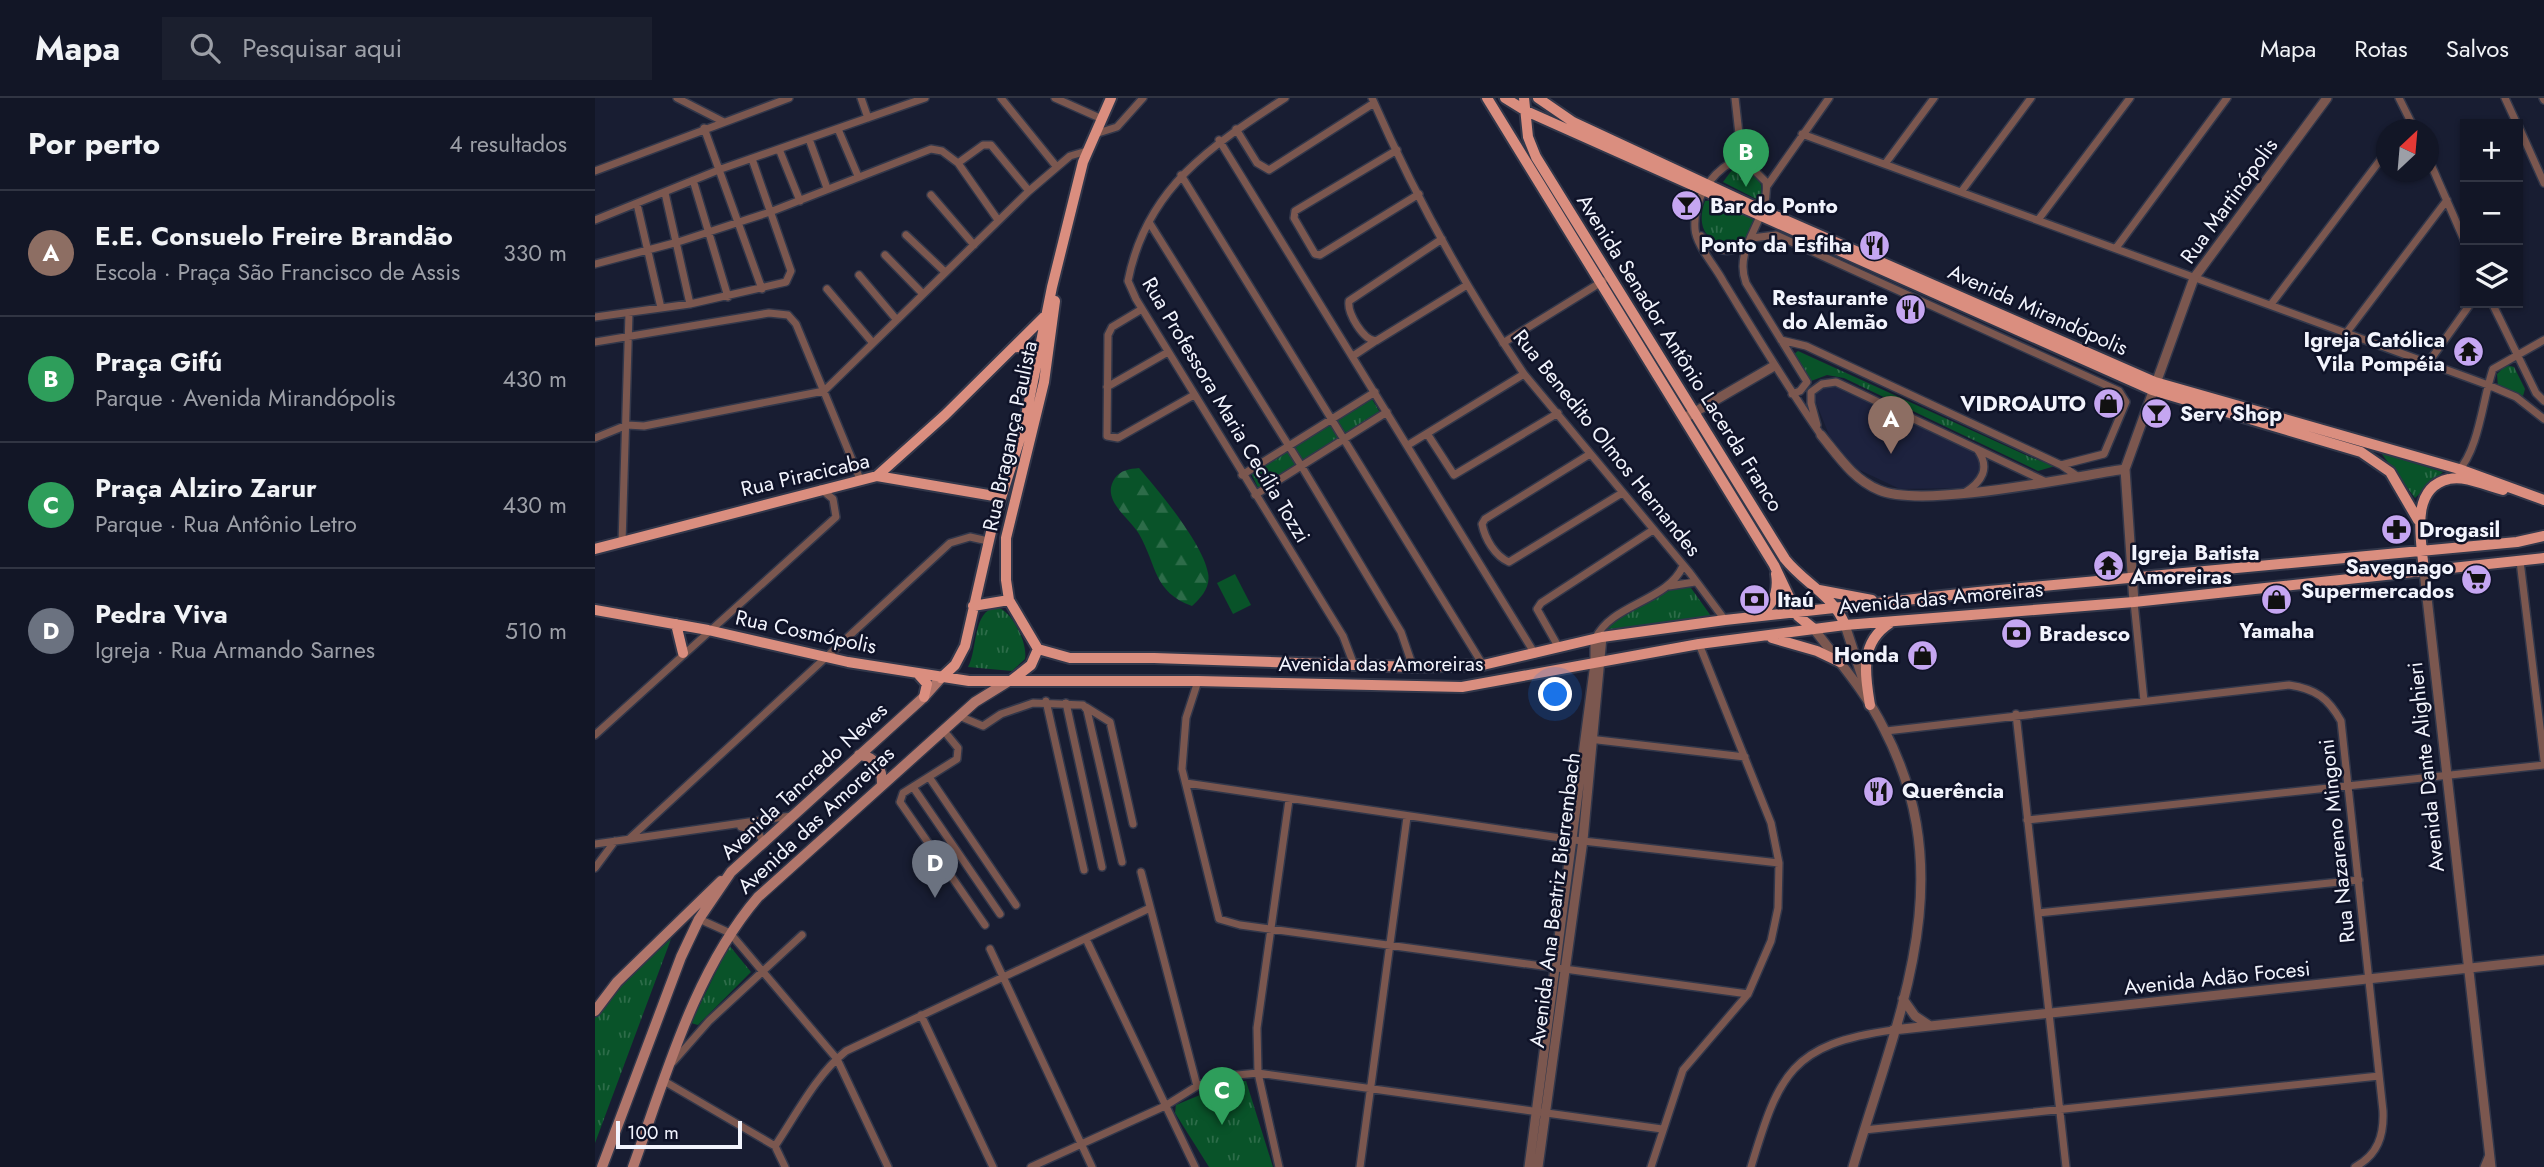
<!DOCTYPE html>
<html lang="pt">
<meta charset="utf-8">
<style>
:root{--surface:#121626;--page:#1b1f2e;--text:#f1f3f6;--muted:#9c9fa7;--line:#313543;--accent:#c5a6f1}
body{margin:0;font-family:Jost,sans-serif;background:var(--page);color:var(--text)}
.controls{position:absolute;right:21px;top:21px;display:grid;overflow:hidden;border-radius:0px;box-shadow:0 2px 5px #0004}
.controls button{width:63px;height:63px;display:grid;place-items:center;padding:0;border:0;border-bottom:2px solid var(--line);background:var(--surface);color:var(--text);font:35px sans-serif}
.compass{position:absolute;left:1781px;top:21px;width:63px;height:63px;border-radius:50%;background:var(--surface);box-shadow:0 2px 5px #0004;rotate:26deg}
.scale{position:absolute;left:21px;bottom:18px;width:126px;box-sizing:border-box;padding-left:7px;border:4px solid #f2f4fd;border-top:0;font-size:19px;line-height:24px;white-space:nowrap;color:#f2f4fd;-webkit-text-stroke:5px #0f1328;paint-order:stroke}
.you{position:absolute;left:961px;top:597px;width:24px;height:24px;margin:-18px;border:5px solid #fff;border-radius:50%;background:#1a73e8;box-shadow:0 0 0 10px #1a73e833}
.badge{display:grid;place-items:center;width:46px;height:46px;border-radius:50%;background:var(--accent);color:#fff;font-size:23px;font-weight:700}
.pin{position:absolute;translate:-50% -58px;filter:drop-shadow(0 2px 4px #0008)}
.pin::after{content:'';position:absolute;top:37px;width:24px;height:21px;background:inherit;clip-path:polygon(0 0,100% 0,50% 100%)}
.list{margin:0;padding:0;list-style:none}
h2{display:flex;justify-content:space-between;align-items:center;height:91px;margin:0;padding:0 28px;font-size:30px}
h2 small{font-size:23px;font-weight:400;color:var(--muted)}
.list li{display:grid;grid-template-columns:46px 1fr auto;gap:21px;align-items:center;box-sizing:border-box;height:126px;padding:0 28px;border-top:2px solid var(--line)}
.list b{display:block;font-size:26px;white-space:nowrap}
.list p{margin:0;font-size:23px;white-space:nowrap;color:var(--muted)}
.list em{font-size:23px;font-style:normal;color:var(--muted)}
.icon{flex:none;width:38px;height:38px;fill:none;stroke:currentColor;stroke-width:2;stroke-linecap:round;stroke-linejoin:round}
.map{position:relative;flex:none;width:1949px;height:1069px;overflow:hidden}
header{display:flex;align-items:center;gap:42px;box-sizing:border-box;height:98px;padding:0 35px;background:var(--surface);border-bottom:2px solid var(--line)}
header strong{font-size:33px}
nav{display:flex;gap:38px;margin-inline-start:auto;font-size:24px}
.search{width:490px;height:63px;background:var(--page);display:flex;align-items:center;gap:18px;box-sizing:border-box;padding:0 24px;border-radius:0px;color:var(--muted);font-size:26px}
main{display:flex}
aside{flex:1;background:var(--surface)}
.map>svg:first-child{display:block}
</style>
<header>
<strong>Mapa</strong>
<div class="search"><svg class="icon" aria-label="search" viewBox="0 0 24 24"><circle cx="10" cy="10" r="6"/><path d="M15 15l6 6"/></svg>Pesquisar aqui</div>
<nav><a>Mapa</a><a>Rotas</a><a>Salvos</a></nav>
</header>
<main>
<aside>
<h2>Por perto<small>4 resultados</small></h2>
<ul class="list">
<li><span class="badge" style="background:#8d6e63">A</span><div><b>E.E. Consuelo Freire Brandão</b><p>Escola · Praça São Francisco de Assis</p></div><em>330 m</em></li>
<li><span class="badge" style="background:#2e9e5b">B</span><div><b>Praça Gifú</b><p>Parque · Avenida Mirandópolis</p></div><em>430 m</em></li>
<li><span class="badge" style="background:#2e9e5b">C</span><div><b>Praça Alziro Zarur</b><p>Parque · Rua Antônio Letro</p></div><em>430 m</em></li>
<li><span class="badge" style="background:#6b7280">D</span><div><b>Pedra Viva</b><p>Igreja · Rua Armando Sarnes</p></div><em>510 m</em></li>
</ul>
</aside>
<div class="map">
<svg width="1949" height="1069" viewBox="0 0 1949 1069">
<defs>
<pattern id="forest-firs" width="22" height="20" patternUnits="userSpaceOnUse" patternTransform="scale(1.75)"><rect width="22" height="20" fill="#095329"/><path d="M5 1l3.5 6h-7zM16 11l3.5 6h-7z" fill="#2d6c49"/></pattern>
<pattern id="park-tufts" width="24" height="20" patternUnits="userSpaceOnUse" patternTransform="scale(1.75)"><rect width="24" height="20" fill="#095329"/><path d="M3 7l-1-3M5 7V3M7 7l1-3M15 17l-1-3M17 17v-4M19 17l1-3" fill="none" stroke="#2d6c49"/></pattern>
</defs>
<rect width="100%" height="100%" fill="#181d32"/>
<path fill="#1d223e" d="M1237 286 1380 354 1386 365 1385 378 1373 390 1305 391 1258 369 1234 337 1218 297 1221 292Z"/>
<path fill="#095329" d="M640 476 656 507 638 516 622 485Z"/>
<path fill="url(#forest-firs)" d="M544 370C564 393 608 446 613 475 616 489 606 500 597 508 558 494 562 467 544 436 534 419 505 402 520 380 526 372 534 371 544 370Z"/>
<path fill="url(#park-tufts)" d="M1150 69C1165 77 1169 86 1165 103L1128 84 1137 72Z
M1119 102 1157 120 1161 125 1156 137 1133 147C1108 143 1102 125 1110 103Z
M1203 253 1435 359 1460 368 1443 373 1249 280 1232 277 1216 283 1199 256Z
M1911 267 1919 269 1930 291 1928 298 1903 289 1902 276Z
M775 298 786 316 664 392 655 373Z
M1786 355 1848 374 1820 400Z
M1089 488 1096 490 1116 518 1005 537C1027 514 1057 494 1089 488Z
M401 509C417 512 433 545 430 561L417 573 373 569C383 551 377 514 401 509Z
M76 841 0 1045V918L24 886Z
M134 847 156 874 103 927 96 925Z
M651 983 678 1069H614L580 1015 581 1007 636 984Z"/>
<g fill="none" stroke-linecap="round" stroke-linejoin="round">
<defs>
<path id="minor" d="M82 0 127 23
M266 0 273 20
M406 0 461 68
M460 0 507 21
M690 0C616 48 551 90 533 183L541 201 748 538 759 567
M777 0C819 96 870 189 929 276L1095 475 1130 522
M1140 0 1144 36 1141 63
M1804 0 1820 32
M1910 0 1922 26
M1948 0 1949 2
M1923 27 1949 85
M109 30 167 191
M243 31 263 78
M641 31 662 65 674 72 779 5
M500 36 522 29 548 0
M1207 36 1893 287 1921 299 1949 321
M214 41 232 90
M624 42 940 556
M184 51 205 103
M802 52 700 113 699 120 720 156 725 157 824 96
M1834 62 1870 144
M363 65 403 122
M1290 66 1339 0
M0 73 194 0
M586 77 888 567
M98 82 133 199
M1172 88 1234 0
M1366 94 1436 0
M70 95 95 206
M336 97 379 147
M42 106 66 210
M0 122 126 71 330 0
M1443 122 1535 0
M554 124 707 369 806 534 818 569
M311 137 350 174
M1106 138C1119 153 1134 157 1151 146
M1157 140 1181 137 1524 293 1531 304 1509 356 1466 367
M847 141 754 203C752 215 768 242 781 243L872 187
M1521 150 1632 0
M290 157 327 195
M0 166 83 144 175 114 336 51 347 53 363 65 388 47H396L434 93
M264 177 301 221
M232 191 277 244
M1677 205 1792 53
M1897 205 1941 295 1949 303
M547 211 517 229 513 237 512 338 523 340 599 297
M0 219 95 206 191 184 196 173 157 61
M1752 234 1852 102
M1186 242 1211 248 1466 367 1482 378
M0 244 174 215 193 217 201 226 265 381
M908 245 1008 183
M758 258 779 244
M1833 265 1876 205
M512 289 573 254
M1197 296 1205 293 1212 284 1151 185C1137 148 1176 122 1171 84L1155 68 1137 64C1114 77 1098 103 1100 131 1101 147 1120 168 1128 183 1160 235 1191 287 1226 337
M1222 327 1216 305V294L1227 286 1241 284 1449 383
M833 337 859 377 963 315
M0 340 32 327 49 328 229 293 434 93 475 58 492 53
M813 347 929 276
M995 356 890 421 887 426C890 441 900 458 914 464L1027 395
M1863 373C1884 352 1888 299 1898 271L1949 242
M647 377 780 294
M1369 395C1387 384 1396 370 1382 351
M660 397 792 314
M27 445 34 215
M1925 463 1949 662
M1074 488 1100 484
M1539 504 1549 603
M1000 541C1017 505 1072 504 1088 468
M964 550 942 511 946 505 1058 432
M603 583 591 620 587 671 624 821 645 827 1153 896
M451 603 489 772
M471 605 507 769
M491 609 515 624 538 726
M1421 616 1471 1069
M364 618 388 628 406 616 438 605 488 607 492 612 527 764
M349 633 363 650 362 661 308 695 305 704 390 827
M1291 633 1694 587C1721 591 1733 600 1746 623L1788 1013C1789 1037 1783 1057 1760 1069
M0 637 241 419 238 401 226 391
M994 641 1150 659
M334 679 421 807
M591 685 979 742 1184 765
M318 689 405 816
M1432 722 1949 667
M146 729 162 732 169 746
M34 741 355 445 375 439 393 443
M0 746 196 718
M0 770 20 743
M546 774 602 988
M1443 815 1764 782
M104 821 135 835 242 961 293 1069
M491 841 600 1069
M395 851 497 1069
M326 917 398 1069
M78 964 114 923 207 837
M69 983 180 1048 190 1069
M1269 1032 1784 978
M180 1048C201 1017 221 977 251 953L555 810
M436 1069 570 1008 602 988 632 978 663 975 1067 1031
M684 1069 663 975 662 930 694 702
M765 1069 812 719
M1056 1069 1088 972 1153 896 1176 843 1183 810 1184 765 1176 725 1104 546
M1156 1069C1184 976 1196 946 1298 932
M1889 1069 1893 1059"/>
<path id="tertiary" d="M1093 318 1179 268
M1226 337C1244 359 1258 381 1284 392 1328 411 1477 379 1530 371
M1829 473 1896 1069
M1539 504 1530 371 1599 180 1732 0
M1250 527 1269 585
M1219 531C1244 564 1271 594 1289 631 1368 783 1302 919 1258 1069
M1308 901 1320 918 1335 928
M1298 932 1949 862
M934 1069 1000 565V541
M943 1069 988 742 1007 539"/>
<path id="secondary" d="M264 657C282 659 287 670 287 686
M0 913 22 884 126 783
M7 1069 86 859 104 821 136 774 329 599 346 580
M38 1069C71 978 99 874 163 799L380 604 414 583"/>
<path id="primary" d="M892 0 1179 467 1203 518 1219 531
M910 0 931 13 1557 292 1766 354 1795 374 1823 422
M929 0 933 39 941 59 1190 461C1209 485 1239 498 1250 527
M943 0 978 24 1167 112 1560 284 1864 371 1949 402
M421 249 434 250 447 262
M282 378 350 317 451 217
M0 451 282 378 405 399
M1829 473C1827 445 1813 390 1854 381 1870 377 1892 388 1908 392
M1224 492 1277 502
M378 508 414 502
M0 512 113 532 253 564 374 583H603L867 589 1104 546 1250 527 1539 504 1949 460
M1161 518C1178 509 1184 494 1181 476
M81 526 88 555
M1177 540 1222 553 1245 564
M443 551 475 560H559L818 569 888 567 1007 539 1130 522 1383 494 1922 444 1949 438
M443 551 414 502 411 482V440L449 284 460 203
M324 577 332 586 329 599
M346 580 360 567 370 548 398 425 429 328 457 189 488 64 516 0
M417 582 436 567 443 551
M1275 607C1270 576 1264 545 1295 525"/>
</defs>
<use href="#minor" stroke="#32374a" stroke-width="10"/>
<use href="#tertiary" stroke="#32374a" stroke-width="12"/>
<use href="#secondary" stroke="#32374a" stroke-width="13"/>
<use href="#primary" stroke="#32374a" stroke-width="14"/>
<use href="#minor" stroke="#7b574f" stroke-width="7"/>
<use href="#tertiary" stroke="#7b574f" stroke-width="9"/>
<use href="#secondary" stroke="#b1766b" stroke-width="10"/>
<use href="#primary" stroke="#da8e7f" stroke-width="10"/>
</g>
<defs>
<symbol id="bar-disc" viewBox="-11 -11 22 22"><circle r="9.5" fill="#c5a6f1" stroke="#0f1328"/><path d="M-6-5H6L.8 .8V4.5H3.5V6h-7V4.5H-.8V.8Z" fill="#111"/></symbol>
<symbol id="restaurant-disc" viewBox="-11 -11 22 22"><circle r="9.5" fill="#c5a6f1" stroke="#0f1328"/><path d="M-5-6h1v4h1v-4h1v4h1v-4h1v5L-1.5 .5V6h-2V.5L-5-1ZM5-6V6H3V1.5H1.5Q1.5-4 5-6Z" fill="#111"/></symbol>
<symbol id="temple-disc" viewBox="-11 -11 22 22"><circle r="9.5" fill="#c5a6f1" stroke="#0f1328"/><path d="M0-6L5-2H3V0L6.5 2.5H4V6H1.5V3h-3V6H-4V2.5H-6.5L-3 0V-2H-5Z" fill="#111"/></symbol>
<symbol id="shop-disc" viewBox="-11 -11 22 22"><circle r="9.5" fill="#c5a6f1" stroke="#0f1328"/><path d="M-5-2.5h2.3a2.7 3.5 0 0 1 5.4 0H5L5.5 6h-11ZM-1.5-2.5h3a1.5 2.3 0 0 0-3 0Z" fill="#111"/></symbol>
<symbol id="pharmacy-disc" viewBox="-11 -11 22 22"><circle r="9.5" fill="#c5a6f1" stroke="#0f1328"/><path d="M-2-6h4v4h4v4h-4v4h-4v-4h-4v-4h4Z" fill="#111"/></symbol>
<symbol id="supermarket-disc" viewBox="-11 -11 22 22"><circle r="9.5" fill="#c5a6f1" stroke="#0f1328"/><path d="M-6-5.5h2.5l.6 2H6L4.5 2H-2.5L-4.4-4H-6ZM-1.5 3.2a1.3 1.3 0 1 0 .1 0ZM3 3.2a1.3 1.3 0 1 0 .1 0Z" fill="#111"/></symbol>
<symbol id="bank-disc" viewBox="-11 -11 22 22"><circle r="9.5" fill="#c5a6f1" stroke="#0f1328"/><path d="M-6-4H6V4H-6ZM0-2.3a2.3 2.3 0 1 0 0 4.6a2.3 2.3 0 1 0 0-4.6Z" fill="#111"/></symbol>
</defs>
<g fill-rule="evenodd">
<use href="#bar-disc" x="1074" y="90" width="35" height="35"/>
<use href="#restaurant-disc" x="1262" y="130" width="35" height="35"/>
<use href="#restaurant-disc" x="1298" y="194" width="35" height="35"/>
<use href="#temple-disc" x="1856" y="236" width="35" height="35"/>
<use href="#shop-disc" x="1496" y="288" width="35" height="35"/>
<use href="#bar-disc" x="1544" y="298" width="35" height="35"/>
<use href="#pharmacy-disc" x="1784" y="414" width="35" height="35"/>
<use href="#temple-disc" x="1496" y="450" width="35" height="35"/>
<use href="#supermarket-disc" x="1864" y="464" width="35" height="35"/>
<use href="#shop-disc" x="1664" y="484" width="35" height="35"/>
<use href="#bank-disc" x="1142" y="484" width="35" height="35"/>
<use href="#bank-disc" x="1404" y="518" width="35" height="35"/>
<use href="#shop-disc" x="1310" y="540" width="35" height="35"/>
<use href="#restaurant-disc" x="1266" y="676" width="35" height="35"/>
</g>
<g text-anchor="middle" stroke-width="5" stroke-linejoin="round" paint-order="stroke">
<g font-size="21" fill="#f2f4fd" stroke="#0f1328">
<text transform="translate(1634 103) rotate(-54)" y="7">Rua Martinópolis</text>
<text transform="translate(1443 212) rotate(24)" y="7">Avenida Mirandópolis</text>
<text transform="translate(1085 255) rotate(58)" y="7">Avenida Senador Antônio Lacerda Franco</text>
<text transform="translate(631 312) rotate(59)" y="7">Rua Professora Maria Cecília Tozzi</text>
<text transform="translate(415 338) rotate(-78)" y="7">Rua Bragança Paulista</text>
<text transform="translate(1012 345) rotate(51)" y="7">Rua Benedito Olmos Hernandes</text>
<text transform="translate(210 377) rotate(-13)" y="7">Rua Piracicaba</text>
<text transform="translate(1346 500) rotate(-5)" y="7">Avenida das Amoreiras</text>
<text transform="translate(211 534) rotate(12)" y="7">Rua Cosmópolis</text>
<text x="786" y="573">Avenida das Amoreiras</text>
<text transform="translate(1831 669) rotate(-96)" y="7">Avenida Dante Alighieri</text>
<text transform="translate(209 683) rotate(-43)" y="7">Avenida Tancredo Neves</text>
<text transform="translate(221 722) rotate(-43)" y="7">Avenida das Amoreiras</text>
<text transform="translate(1742 743) rotate(-96)" y="7">Rua Nazareno Mingoni</text>
<text transform="translate(960 802) rotate(-83)" y="7">Avenida Ana Beatriz Bierrembach</text>
<text transform="translate(1622 880) rotate(-6)" y="7">Avenida Adão Focesi</text>
</g>
<g font-size="21" font-weight="bold" fill="#f2f4fd" stroke="#0f1328" text-anchor="start">
<text x="1115" y="115">Bar do Ponto</text>
<text x="1257" y="154" text-anchor="end">Ponto da Esfiha</text>
<text x="1293" y="207" text-anchor="end">Restaurante<tspan x="1293" dy="24">do Alemão</tspan></text>
<text x="1850" y="249" text-anchor="end">Igreja Católica<tspan x="1850" dy="24">Vila Pompéia</tspan></text>
<text x="1491" y="313" text-anchor="end">VIDROAUTO</text>
<text x="1585" y="323">Serv Shop</text>
<text x="1824" y="439">Drogasil</text>
<text x="1536" y="462">Igreja Batista<tspan x="1536" dy="24">Amoreiras</tspan></text>
<text x="1859" y="476" text-anchor="end">Savegnago<tspan x="1859" dy="24">Supermercados</tspan></text>
<text x="1182" y="509">Itaú</text>
<text x="1682" y="540" text-anchor="middle">Yamaha</text>
<text x="1444" y="543">Bradesco</text>
<text x="1304" y="564" text-anchor="end">Honda</text>
<text x="1307" y="700">Querência</text>
</g>
</g>
</svg>
<div class="controls">
<button>+</button>
<button>−</button>
<button><svg class="icon" aria-label="layers" viewBox="0 0 24 24"><path d="M12 4l9 5-9 5-9-5zM3 14l9 5 9-5"/></svg></button>
</div>
<svg class="compass" viewBox="-18 -18 36 36"><path d="M0-13l5 13h-10z" fill="#e53935"/><path d="M0 13l5-13h-10z" fill="#9c9fa7"/></svg>
<div class="scale">100 m</div>
<div class="you"></div>
<div class="pin badge" style="left:1296px;top:356px;background:#8d6e63">A</div>
<div class="pin badge" style="left:1151px;top:89px;background:#2e9e5b">B</div>
<div class="pin badge" style="left:627px;top:1027px;background:#2e9e5b">C</div>
<div class="pin badge" style="left:340px;top:800px;background:#6b7280">D</div>
</div>
</main>
